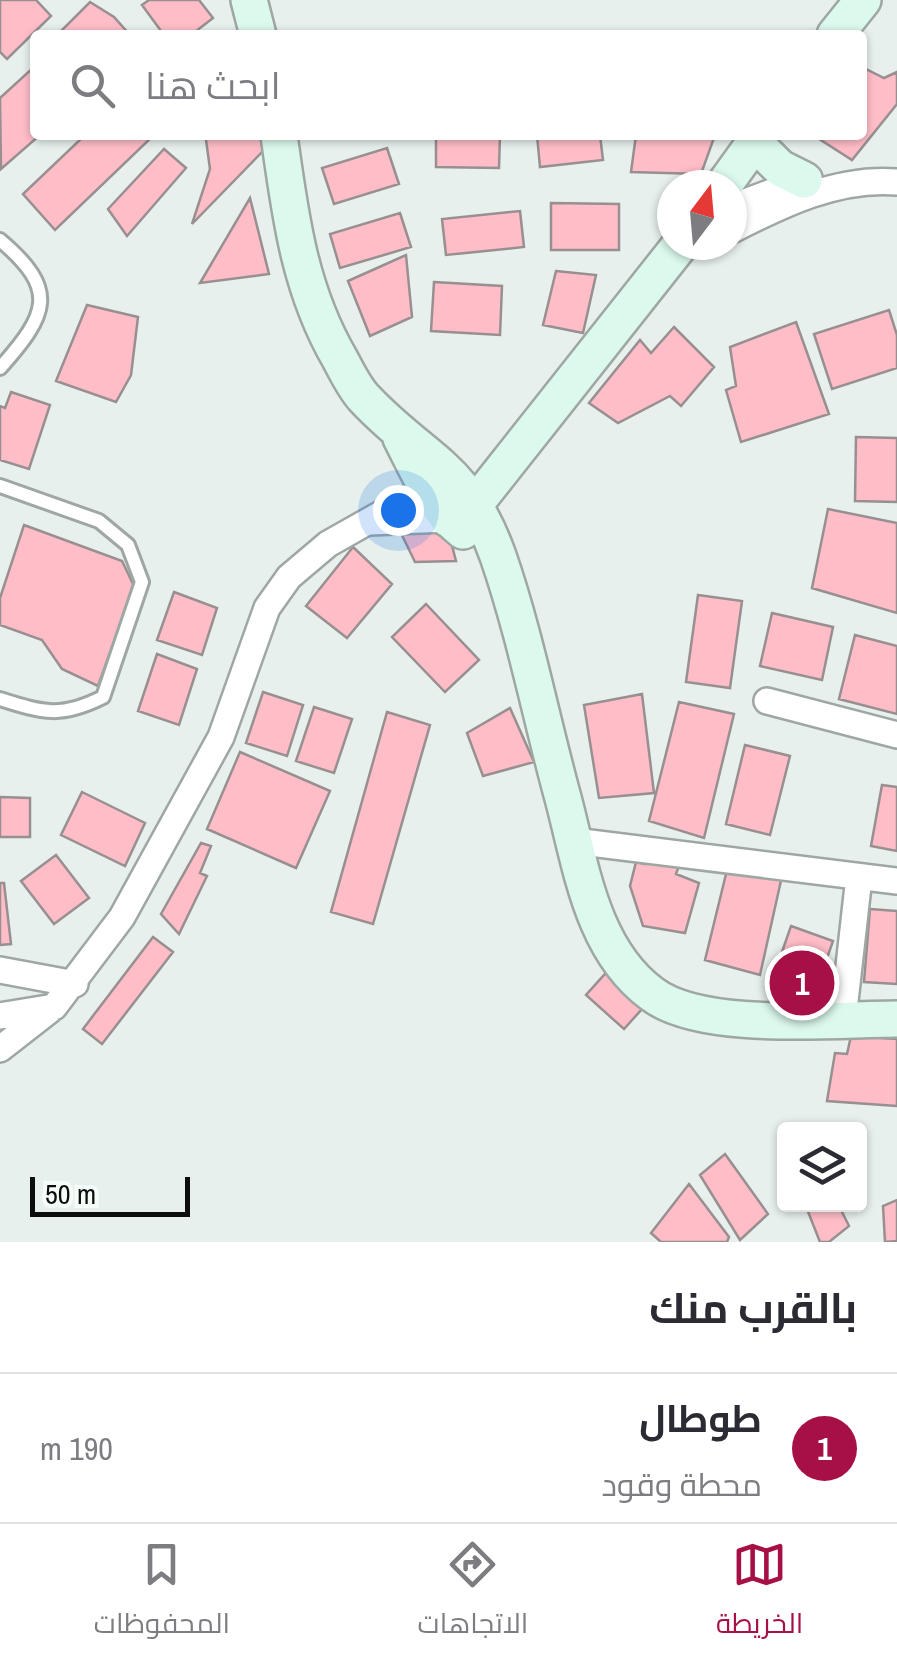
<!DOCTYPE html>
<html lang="ar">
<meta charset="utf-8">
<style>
:root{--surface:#fff;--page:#f7f7f7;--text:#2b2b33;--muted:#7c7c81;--line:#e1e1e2;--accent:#a61047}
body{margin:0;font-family:"Archivo Narrow",Cairo,sans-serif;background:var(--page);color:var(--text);direction:rtl}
.controls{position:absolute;right:30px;bottom:30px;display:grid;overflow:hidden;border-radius:10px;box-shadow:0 2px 8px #0004}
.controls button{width:90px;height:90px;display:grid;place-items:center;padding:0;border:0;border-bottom:2px solid var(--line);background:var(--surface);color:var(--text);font:50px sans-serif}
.compass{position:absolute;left:657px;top:170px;width:90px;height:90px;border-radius:50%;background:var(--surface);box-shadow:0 2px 8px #0004;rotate:16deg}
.scale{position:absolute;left:30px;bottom:25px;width:160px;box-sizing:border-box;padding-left:10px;border:5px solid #0b0e0d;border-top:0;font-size:28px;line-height:35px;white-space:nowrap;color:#0b0e0d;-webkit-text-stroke:8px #f5fdf9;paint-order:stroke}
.you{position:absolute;left:398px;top:510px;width:35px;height:35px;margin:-25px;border:8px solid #fff;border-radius:50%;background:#1a73e8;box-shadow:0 0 0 15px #1a73e833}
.badge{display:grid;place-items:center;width:65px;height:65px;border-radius:50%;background:var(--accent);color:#fff;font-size:32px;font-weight:700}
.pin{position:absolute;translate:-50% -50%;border:5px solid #fff;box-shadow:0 2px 10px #0006}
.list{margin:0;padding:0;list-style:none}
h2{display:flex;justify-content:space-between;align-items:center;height:130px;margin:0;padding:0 40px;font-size:42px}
h2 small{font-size:32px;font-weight:400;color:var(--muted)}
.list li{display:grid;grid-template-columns:65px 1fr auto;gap:30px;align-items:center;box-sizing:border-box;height:150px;padding:0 40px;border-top:2px solid var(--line)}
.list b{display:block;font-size:38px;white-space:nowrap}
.list p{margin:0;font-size:32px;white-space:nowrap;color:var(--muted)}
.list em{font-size:32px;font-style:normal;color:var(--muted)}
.icon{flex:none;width:55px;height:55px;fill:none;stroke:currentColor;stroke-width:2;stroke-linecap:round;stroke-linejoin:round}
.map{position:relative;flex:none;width:897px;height:1242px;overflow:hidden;direction:ltr}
.search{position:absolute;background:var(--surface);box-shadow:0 2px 8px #0004;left:30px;right:30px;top:30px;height:110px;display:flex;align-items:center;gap:25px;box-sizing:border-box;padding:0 35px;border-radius:10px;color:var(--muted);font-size:38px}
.sheet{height:280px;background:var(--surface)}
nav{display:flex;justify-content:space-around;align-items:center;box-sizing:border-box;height:140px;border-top:2px solid var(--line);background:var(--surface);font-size:28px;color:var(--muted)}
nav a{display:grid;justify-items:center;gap:5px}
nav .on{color:var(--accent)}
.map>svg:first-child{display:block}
</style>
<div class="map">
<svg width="897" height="1242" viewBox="0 0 897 1242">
<rect width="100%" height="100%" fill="#e7f0ec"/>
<path fill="#ffbdc8" stroke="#988f91" stroke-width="2.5" d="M0 0H36L51 16 7 59 0 52Z
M149 0H199L213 18 191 35H164L142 5Z
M90 2 114 17 130 35H57Z
M35 66V135H40L1 169 0 98Z
M862 67 884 78 897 72V104L852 160 813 135H862Z
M85 135H154L55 230 23 194Z
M211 135H260L263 151 192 224 210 169 206 140Z
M436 135H500L499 168 436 167Z
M537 135H600L603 160 540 167Z
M636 135H715L701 174 631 172Z
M387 148 399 184 334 204 322 168Z
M164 149 186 168 127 236 108 209Z
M250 198 269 274 200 283Z
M551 203 619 204V250H551Z
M520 211 524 247 446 255 442 219Z
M400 213 411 247 340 268 330 234Z
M406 255 412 317 370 336 348 281Z
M556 271 596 275 583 333 543 325Z
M434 282 502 286 500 335 431 331Z
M87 305 138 317 131 375 116 402 56 381Z
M889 310 897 335V368L832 389 814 334Z
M796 322 829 414 741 442 726 390 736 386 730 347Z
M674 327 714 367 681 406 670 396 618 423 589 403 640 340 651 353Z
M11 392 50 405 29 469 0 460V406L5 408Z
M856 437 897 438V502L855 501Z
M828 509 897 523V613L812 588Z
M24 525 122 561 134 586 98 686 62 669 42 640 0 625V598Z
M398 527 448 530 456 561 415 562Z
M353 547 392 584 347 638 306 606Z
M174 592 217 608 202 655 157 640Z
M698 595 742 601 730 688 686 682Z
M426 604 479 660 445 692 392 637Z
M772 613 833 627 822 680 760 666Z
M855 635 897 646V714L839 699Z
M157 654 197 669 179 725 138 711Z
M263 692 303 705 287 756 246 743Z
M642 694 654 793 599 798 584 705Z
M679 702 734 714 704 838 649 821Z
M314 707 352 719 334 773 296 761Z
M510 708 534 762 483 776 467 733Z
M387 712 430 725 373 924 331 912Z
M745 745 790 756 770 835 726 824Z
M240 752 330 791 296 868 207 829Z
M882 785 897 787V851L871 846Z
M82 792 145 823 125 866 61 835Z
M0 797 30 798V837H0Z
M201 843 211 846 200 873 207 876 179 934 161 914Z
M56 855 89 898 54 924 21 881Z
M647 858 681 860 676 874 699 883 685 933 643 926 630 886 636 862 645 864Z
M728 866 782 876 760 975 705 960Z
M0 883H4L11 944 0 945Z
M870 909 897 911V984L864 982Z
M791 926 833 941 811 1004 769 989Z
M153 937 173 952 102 1044 83 1029Z
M613 965 651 999 624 1029 586 995Z
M851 1036 897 1039V1106L827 1101 835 1053 847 1054Z
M725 1154 768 1214 740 1240 700 1175Z
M689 1184 729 1237 727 1242H661L651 1233Z
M897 1200V1241L885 1242 883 1206Z
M805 1204H838L849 1226 829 1242H820Z"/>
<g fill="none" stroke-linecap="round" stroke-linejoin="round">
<defs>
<path id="service" d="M0 240C59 290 48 314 0 368
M0 486 99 521 128 545 142 582 103 697C61 718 44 713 0 699"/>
<path id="minor" d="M732 207 809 178
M732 230C783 204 838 177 897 182
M370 522 448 519
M767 701 897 735
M574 841 897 881
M0 970 75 984
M0 1016 54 1007 122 917 221 737 267 608 289 577 328 544 427 488
M843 1019 859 877
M0 1049 50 1010"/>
<path id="secondary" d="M249 0 258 35
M835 35 863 0
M279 135C290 214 299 289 340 359 347 372 354 387 364 398 424 462 465 464 498 556 525 634 541 718 563 798 581 865 591 949 652 994 702 1032 834 1019 897 1019
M754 142 780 168 804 180
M724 185 760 135
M401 438C418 471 433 508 463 531
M448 519 476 503 680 245"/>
</defs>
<use href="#service" stroke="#9fa7a3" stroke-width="18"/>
<use href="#minor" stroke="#9fa7a3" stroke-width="30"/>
<use href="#secondary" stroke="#9fa7a3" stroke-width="40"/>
<use href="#service" stroke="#fff" stroke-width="12"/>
<use href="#minor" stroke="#fff" stroke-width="25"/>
<use href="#secondary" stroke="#dbf9ec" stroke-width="35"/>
</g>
</svg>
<div class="controls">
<button><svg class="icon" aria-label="layers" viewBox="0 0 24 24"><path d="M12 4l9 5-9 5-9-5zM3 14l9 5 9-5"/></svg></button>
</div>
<svg class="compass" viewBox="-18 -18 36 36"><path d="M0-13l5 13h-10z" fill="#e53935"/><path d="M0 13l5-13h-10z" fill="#7c7c81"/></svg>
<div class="scale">50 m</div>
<div class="you"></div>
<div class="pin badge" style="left:802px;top:983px">1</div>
<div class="search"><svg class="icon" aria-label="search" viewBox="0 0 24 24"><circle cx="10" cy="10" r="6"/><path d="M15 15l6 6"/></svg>ابحث هنا</div>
</div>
<section class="sheet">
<h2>بالقرب منك<small></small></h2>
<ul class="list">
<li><span class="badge">1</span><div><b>طوطال</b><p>محطة وقود</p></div><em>190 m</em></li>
</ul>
</section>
<nav>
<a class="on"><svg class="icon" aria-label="map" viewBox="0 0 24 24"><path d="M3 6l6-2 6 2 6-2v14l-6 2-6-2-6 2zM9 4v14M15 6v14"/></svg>الخريطة</a>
<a><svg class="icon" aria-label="directions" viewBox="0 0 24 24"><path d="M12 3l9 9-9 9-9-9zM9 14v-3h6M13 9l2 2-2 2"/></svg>الاتجاهات</a>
<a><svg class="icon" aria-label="saved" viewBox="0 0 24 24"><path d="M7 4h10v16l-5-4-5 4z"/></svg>المحفوظات</a>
</nav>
